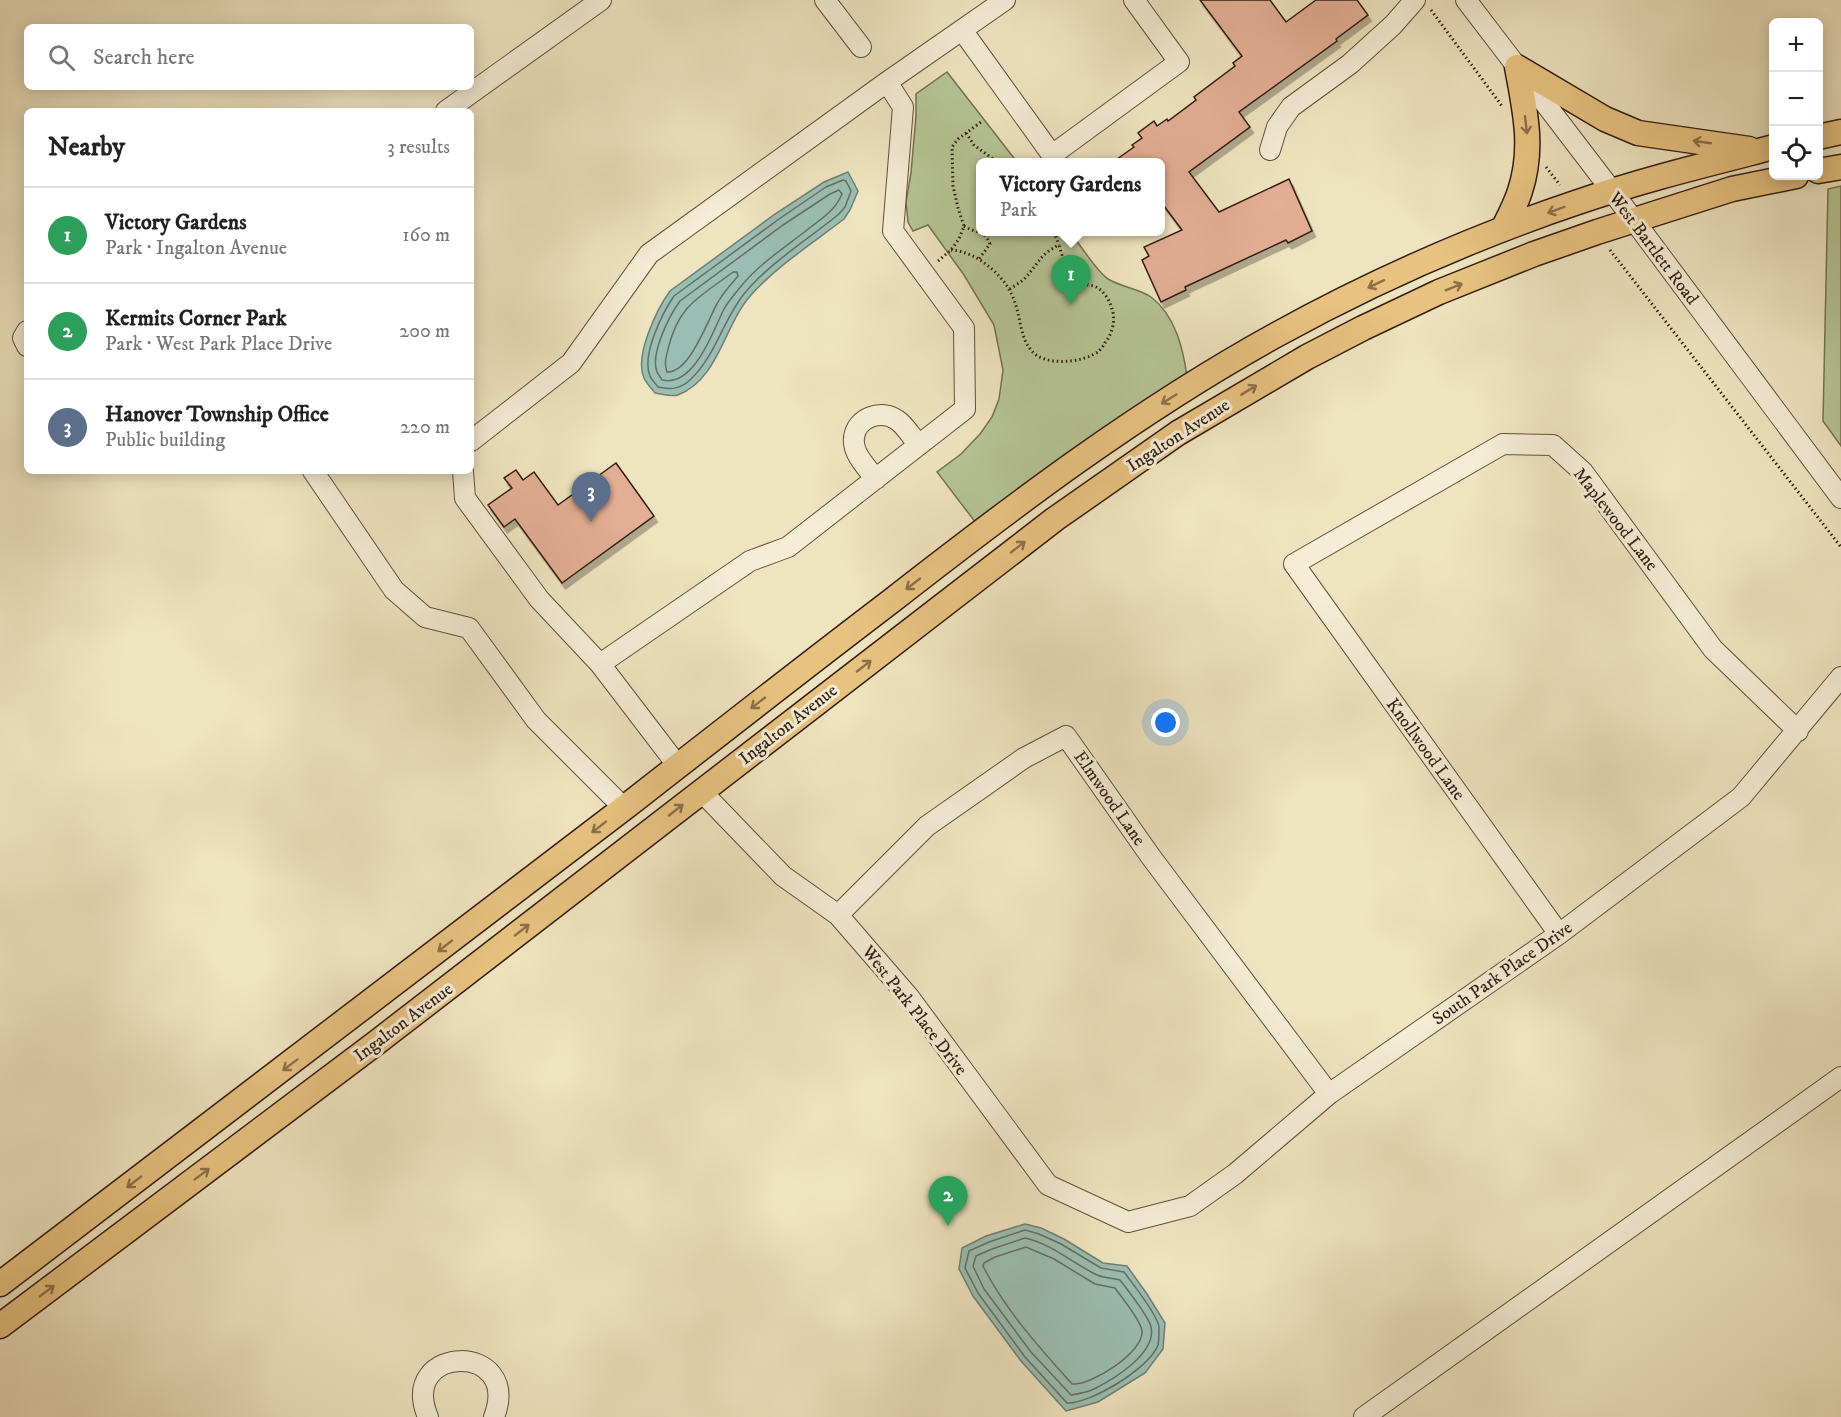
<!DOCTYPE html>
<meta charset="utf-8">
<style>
:root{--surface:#fff;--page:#f2f2f2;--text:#222;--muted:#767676;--line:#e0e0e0;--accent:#b45309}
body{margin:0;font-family:"IM FELL DW Pica",serif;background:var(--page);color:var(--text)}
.controls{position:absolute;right:18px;top:18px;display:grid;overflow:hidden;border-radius:9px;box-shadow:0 3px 15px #0003}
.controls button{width:54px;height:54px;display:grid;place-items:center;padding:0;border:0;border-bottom:2px solid var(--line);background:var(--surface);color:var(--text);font:30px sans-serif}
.you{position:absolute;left:1166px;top:723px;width:21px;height:21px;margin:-15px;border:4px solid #fff;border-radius:50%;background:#1a73e8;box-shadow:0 0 0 9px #1a73e833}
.badge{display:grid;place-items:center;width:39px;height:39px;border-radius:50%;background:var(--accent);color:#fff;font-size:20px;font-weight:700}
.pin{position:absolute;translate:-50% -50px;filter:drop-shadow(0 2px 3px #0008)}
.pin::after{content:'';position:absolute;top:32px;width:21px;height:18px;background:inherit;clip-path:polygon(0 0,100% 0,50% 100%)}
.popup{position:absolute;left:976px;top:158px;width:189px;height:78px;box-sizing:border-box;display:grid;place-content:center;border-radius:9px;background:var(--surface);filter:drop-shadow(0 2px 4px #0005);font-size:20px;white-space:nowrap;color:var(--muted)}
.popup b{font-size:22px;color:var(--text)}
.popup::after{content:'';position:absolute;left:50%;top:100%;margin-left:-12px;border:12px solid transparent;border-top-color:var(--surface)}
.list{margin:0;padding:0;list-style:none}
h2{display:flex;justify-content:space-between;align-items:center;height:78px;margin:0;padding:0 24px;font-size:26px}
h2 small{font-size:20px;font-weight:400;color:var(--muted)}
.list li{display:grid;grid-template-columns:39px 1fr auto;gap:18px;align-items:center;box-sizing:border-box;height:96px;padding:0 24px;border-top:2px solid var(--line)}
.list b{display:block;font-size:22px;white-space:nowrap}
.list p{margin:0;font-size:20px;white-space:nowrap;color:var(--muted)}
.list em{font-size:20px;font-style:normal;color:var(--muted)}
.icon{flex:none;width:33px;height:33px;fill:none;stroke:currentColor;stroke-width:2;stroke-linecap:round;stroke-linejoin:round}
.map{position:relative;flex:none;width:1841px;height:1417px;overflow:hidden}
.search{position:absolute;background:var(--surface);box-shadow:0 3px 15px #0003;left:24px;top:24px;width:450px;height:66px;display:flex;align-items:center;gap:15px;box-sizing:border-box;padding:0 21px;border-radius:9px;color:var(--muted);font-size:22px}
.panel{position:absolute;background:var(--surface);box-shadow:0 3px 15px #0003;left:24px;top:108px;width:450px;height:366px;border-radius:9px}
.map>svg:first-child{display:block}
</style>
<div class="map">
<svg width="1841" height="1417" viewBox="0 0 1841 1417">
<defs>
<filter id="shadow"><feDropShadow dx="3.5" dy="6" stdDeviation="0" flood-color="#0004"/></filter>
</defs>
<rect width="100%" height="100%" fill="#efe4c0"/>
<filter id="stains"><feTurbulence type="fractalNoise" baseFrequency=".00333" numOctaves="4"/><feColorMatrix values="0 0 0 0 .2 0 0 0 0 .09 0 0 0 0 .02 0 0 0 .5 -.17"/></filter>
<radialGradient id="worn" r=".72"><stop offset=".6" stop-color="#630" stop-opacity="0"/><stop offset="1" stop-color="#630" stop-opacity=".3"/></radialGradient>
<path fill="#b6c595" stroke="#747252" stroke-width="1.5" d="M947 72 1017 162H981V232H1070C1079 243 1097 272 1108 279 1121 287 1140 289 1151 297 1175 315 1183 348 1187 376L976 523 937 472 961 454 980 434 992 417 999 399 1003 370 994 325 964 275 928 225 913 231 908 222 906 202 911 173 916 116V94Z
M1841 186V446L1823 421 1828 189Z"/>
<path fill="#9abeb3" stroke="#717e72" stroke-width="1.5" d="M848 172 858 191 850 210 844 219C813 243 777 266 751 295 724 325 719 379 678 395 672 397 662 394 655 393 652 389 646 383 644 378 634 356 657 309 670 291L775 214 824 182Z
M1025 1224 1041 1228 1064 1239 1103 1263 1127 1266 1147 1294 1165 1323 1163 1349 1145 1373 1098 1402 1066 1411 1021 1361 973 1296 959 1269 962 1248 986 1236Z"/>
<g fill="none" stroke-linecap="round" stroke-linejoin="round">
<path stroke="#666e62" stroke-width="1.5" d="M843 180 846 181 851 191 845 207 839 214C810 238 768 264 744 294 723 320 716 355 691 379 681 389 671 390 658 387 656 384 651 379 650 376 641 355 663 312 674 296L779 219 826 187Z
M839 190 842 194C835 211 821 219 807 230 784 248 756 266 738 290 733 296 728 302 724 309 713 331 694 388 662 380 662 379 657 373 657 372 650 354 669 316 680 301L783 225 830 194Z
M733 272H737L738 276C731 284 723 293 718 302 708 319 690 373 667 372 664 364 666 357 668 349 679 304 699 298 733 272Z
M1025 1230 1039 1234 1061 1244 1101 1268 1124 1272C1132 1283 1158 1315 1159 1327 1159 1331 1159 1341 1158 1345 1150 1368 1090 1404 1067 1403L1025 1357 978 1293 965 1268 969 1251 989 1242Z
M1025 1238C1052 1244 1072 1263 1097 1275 1104 1278 1113 1278 1120 1280 1127 1289 1149 1317 1151 1327 1157 1353 1114 1379 1094 1389 1087 1392 1078 1394 1071 1395L1031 1352 984 1289 973 1266 976 1256 992 1249Z
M1026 1247 1054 1259 1095 1284 1115 1288C1122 1298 1141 1320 1142 1331 1144 1352 1091 1386 1072 1384 1040 1348 1005 1310 983 1266L984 1263 995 1257Z"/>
</g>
<path fill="#e3ae94" stroke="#331e10" stroke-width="1.5" filter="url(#shadow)" d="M1200 0H1270L1286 22 1316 0H1357L1368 15 1336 39 1337 41 1239 112 1250 127 1189 172 1219 212 1289 179 1312 231 1288 243 1286 240 1185 287 1186 290 1161 302 1142 260 1149 256 1144 247 1182 230 1161 202V162H1113L1134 147 1132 145 1142 138 1138 133 1154 121 1157 126 1167 119 1168 121 1196 100 1194 97 1235 66 1233 63 1242 56Z
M616 463 654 516 562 583 515 519 504 527 488 505 512 488 504 478 516 470 523 480 534 472 558 505Z"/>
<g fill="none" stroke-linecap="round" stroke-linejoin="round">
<defs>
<path id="minor" d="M825 0 861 47
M1466 0 1612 191 1841 498
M962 30 1052 155 1179 62 1134 0
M446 111 601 0
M1270 150 1277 127 1291 107 1350 64 1393 25 1415 0
M27 331 23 338 27 346
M471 441 571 363 649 254 887 82 1005 0
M313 471 394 590 425 617 469 628 536 720 624 808
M463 471 465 498 539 599 600 664
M876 479C867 468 852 453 854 438 856 417 882 409 897 420 906 426 912 438 919 445
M678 766 600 664 750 561 788 547 965 409 964 328 893 231 903 107 887 82
M701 791 783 876 838 915 909 997 1048 1185 1128 1222 1190 1206 1235 1174 1329 1094 1559 934 1741 797 1841 677
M838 915 927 826 1024 758 1066 736 1151 857 1329 1094
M1559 934 1294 564 1503 444 1553 445 1583 472 1713 649 1798 731
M428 1417C397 1344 523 1341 494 1417
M1364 1417 1841 1077"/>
<path id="major" d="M1517 67 1605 119 1638 133 1749 149
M1818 137 1841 132
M1818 171 1841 167
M1503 229C1509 217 1516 204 1520 191 1534 148 1525 111 1517 67
M0 1284C210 1125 420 966 628 805 715 737 802 669 890 602 1013 506 1138 411 1276 335 1372 282 1474 237 1578 202 1642 180 1708 164 1774 147
M0 1326 376 1043 1055 519 1178 433 1307 357 1363 328 1439 292 1534 254 1597 232 1732 189 1796 176"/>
</defs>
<use href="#minor" stroke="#62503c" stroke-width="22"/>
<use href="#major" stroke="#331e10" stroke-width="27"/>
<path stroke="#331e10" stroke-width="3" stroke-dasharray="1.5 3" stroke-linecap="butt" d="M1431 10 1502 106
M966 133 974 145 997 162
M1546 167 1560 185
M964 226C976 234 984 229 990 244L979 259
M1054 232 1059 245
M951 250C977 251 1008 278 1015 303 1021 319 1020 337 1031 350 1043 367 1084 363 1099 351 1100 350 1105 344 1105 343 1112 334 1116 321 1112 309 1110 301 1104 291 1096 287 1092 285 1087 285 1084 283 1069 274 1063 261 1059 245 1040 254 1039 263 1026 277 1022 282 1015 285 1010 289
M1610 250 1841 547
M938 261 951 250 959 239 964 226 958 208 953 186 952 147 958 139 981 122"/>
<use href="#minor" stroke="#f5edd6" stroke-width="20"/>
<use href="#major" stroke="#e8c280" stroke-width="24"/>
</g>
<defs><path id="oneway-shaft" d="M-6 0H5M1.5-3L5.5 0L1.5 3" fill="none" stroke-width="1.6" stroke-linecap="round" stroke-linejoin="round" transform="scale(1.5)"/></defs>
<g stroke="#8e7048">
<use href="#oneway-shaft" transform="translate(1526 125) rotate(83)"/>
<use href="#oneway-shaft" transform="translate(1702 142) rotate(-172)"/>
<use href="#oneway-shaft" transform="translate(1556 210) rotate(160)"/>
<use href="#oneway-shaft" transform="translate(1376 284) rotate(155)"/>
<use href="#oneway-shaft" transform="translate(1454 287) rotate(-22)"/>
<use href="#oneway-shaft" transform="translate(1249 390) rotate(-31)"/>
<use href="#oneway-shaft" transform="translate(1169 399) rotate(148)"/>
<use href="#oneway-shaft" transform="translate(1018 547) rotate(-38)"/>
<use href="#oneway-shaft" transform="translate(913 584) rotate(142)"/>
<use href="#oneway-shaft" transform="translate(864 666) rotate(-38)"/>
<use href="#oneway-shaft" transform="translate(758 703) rotate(142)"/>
<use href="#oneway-shaft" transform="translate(676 810) rotate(-38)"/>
<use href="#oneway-shaft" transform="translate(599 827) rotate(142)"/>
<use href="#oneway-shaft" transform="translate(522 930) rotate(-38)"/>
<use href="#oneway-shaft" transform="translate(445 946) rotate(142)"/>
<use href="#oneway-shaft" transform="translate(290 1065) rotate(143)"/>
<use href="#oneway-shaft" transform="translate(202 1174) rotate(-37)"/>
<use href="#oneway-shaft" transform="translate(134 1182) rotate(143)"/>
<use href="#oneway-shaft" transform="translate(47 1291) rotate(-37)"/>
</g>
<g text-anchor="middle" stroke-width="6" stroke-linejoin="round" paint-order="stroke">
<g font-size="18" fill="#331e10" stroke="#f5edd6">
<text transform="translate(1654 248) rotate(53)" y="6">West Bartlett Road</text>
<text transform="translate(1178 435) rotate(-33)" y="6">Ingalton Avenue</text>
<text transform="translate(1616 519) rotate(52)" y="6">Maplewood Lane</text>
<text transform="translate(788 724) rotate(-38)" y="6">Ingalton Avenue</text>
<text transform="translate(1426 749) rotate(54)" y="6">Knollwood Lane</text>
<text transform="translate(1110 798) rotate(55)" y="6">Elmwood Lane</text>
<text transform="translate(1502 973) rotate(-35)" y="6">South Park Place Drive</text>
<text transform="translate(915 1010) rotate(52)" y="6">West Park Place Drive</text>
<text transform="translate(403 1022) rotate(-37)" y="6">Ingalton Avenue</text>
</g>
</g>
<rect width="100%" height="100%" filter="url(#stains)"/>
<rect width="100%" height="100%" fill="url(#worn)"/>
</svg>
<div class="controls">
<button>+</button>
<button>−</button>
<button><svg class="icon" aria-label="locate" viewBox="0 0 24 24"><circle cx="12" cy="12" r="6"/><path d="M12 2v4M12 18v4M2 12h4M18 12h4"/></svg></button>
</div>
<div class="you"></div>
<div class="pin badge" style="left:1071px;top:305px;background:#2e9e5b">1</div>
<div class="popup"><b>Victory Gardens</b>Park</div>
<div class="pin badge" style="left:948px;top:1226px;background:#2e9e5b">2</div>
<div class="pin badge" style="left:591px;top:522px;background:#5c6f8a">3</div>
<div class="search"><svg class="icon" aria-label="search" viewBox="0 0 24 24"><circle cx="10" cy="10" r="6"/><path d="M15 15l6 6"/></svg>Search here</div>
<section class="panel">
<h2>Nearby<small>3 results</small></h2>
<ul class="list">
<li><span class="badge" style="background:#2e9e5b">1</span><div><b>Victory Gardens</b><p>Park · Ingalton Avenue</p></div><em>160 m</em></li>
<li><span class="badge" style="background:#2e9e5b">2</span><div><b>Kermits Corner Park</b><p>Park · West Park Place Drive</p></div><em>200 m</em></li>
<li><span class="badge" style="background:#5c6f8a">3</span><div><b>Hanover Township Office</b><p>Public building</p></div><em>220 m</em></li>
</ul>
</section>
</div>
